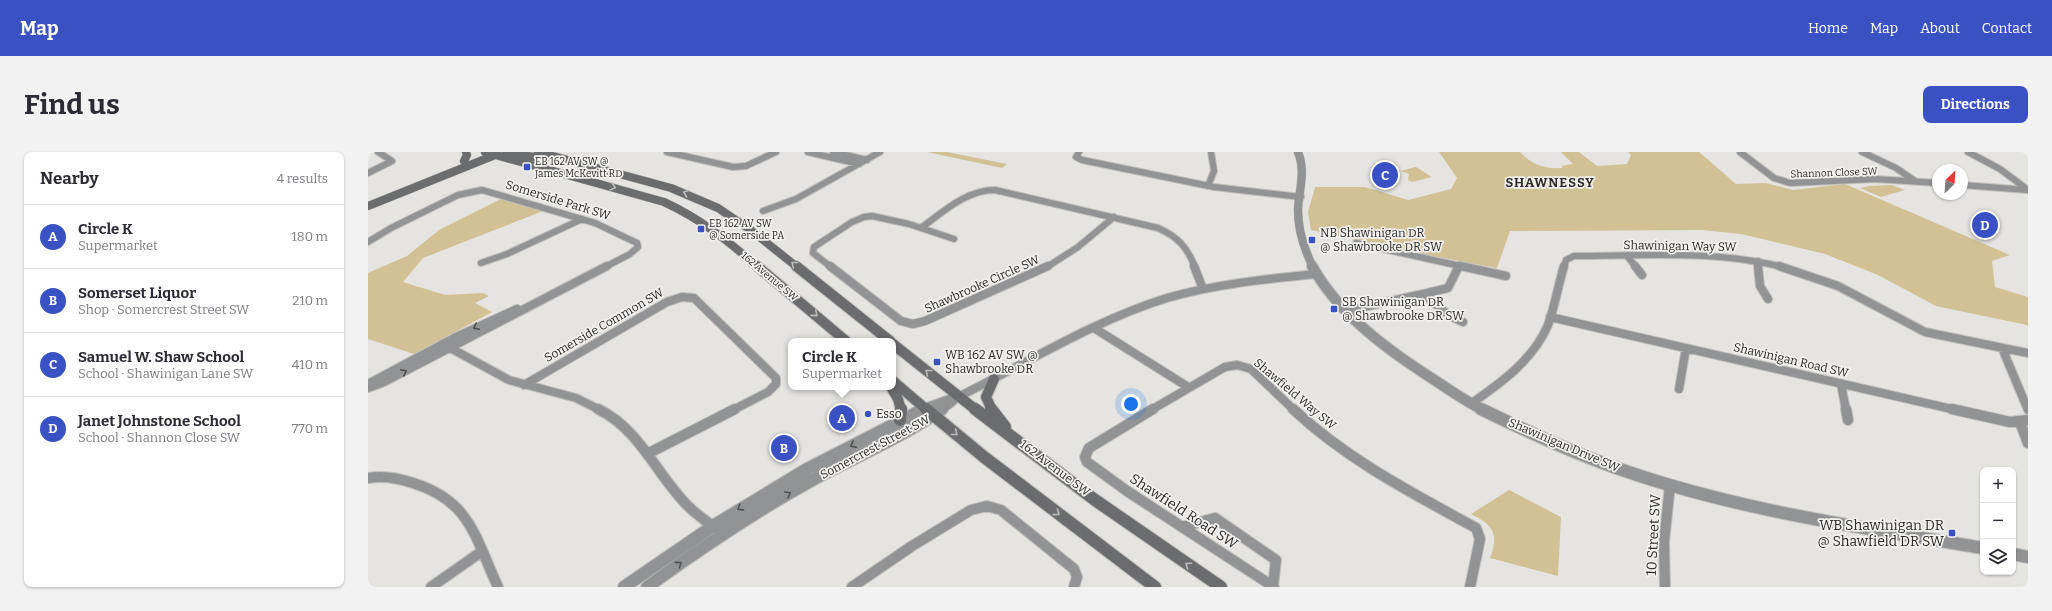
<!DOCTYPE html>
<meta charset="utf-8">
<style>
:root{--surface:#fff;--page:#f2f2f3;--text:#2b2b33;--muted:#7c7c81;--line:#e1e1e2;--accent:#3951c3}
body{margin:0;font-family:Bitter,serif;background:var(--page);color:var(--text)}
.controls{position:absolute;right:12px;bottom:12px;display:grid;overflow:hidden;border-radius:8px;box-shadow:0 1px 3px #0004}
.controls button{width:36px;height:36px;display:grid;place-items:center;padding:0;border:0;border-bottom:1px solid var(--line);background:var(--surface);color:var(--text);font:20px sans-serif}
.compass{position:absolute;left:1564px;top:12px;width:36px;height:36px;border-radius:50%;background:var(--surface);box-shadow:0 1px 3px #0004;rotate:25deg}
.you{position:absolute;left:763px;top:252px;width:14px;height:14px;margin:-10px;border:3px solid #fff;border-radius:50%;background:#1a73e8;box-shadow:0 0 0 6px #1a73e833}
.badge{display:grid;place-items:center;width:26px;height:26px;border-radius:50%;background:var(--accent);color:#fff;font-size:13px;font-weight:700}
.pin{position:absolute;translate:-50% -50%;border:2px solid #fff;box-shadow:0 1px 4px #0006}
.popup{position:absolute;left:420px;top:186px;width:108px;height:52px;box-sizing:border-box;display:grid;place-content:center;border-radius:8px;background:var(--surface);filter:drop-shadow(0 1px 3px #0005);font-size:13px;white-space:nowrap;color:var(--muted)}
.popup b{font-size:15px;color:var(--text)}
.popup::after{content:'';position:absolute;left:50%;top:100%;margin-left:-8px;border:8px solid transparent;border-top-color:var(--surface)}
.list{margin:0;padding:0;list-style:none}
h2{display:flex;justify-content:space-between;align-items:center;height:52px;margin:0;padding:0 16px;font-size:17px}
h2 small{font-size:13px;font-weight:400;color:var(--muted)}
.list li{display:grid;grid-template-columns:26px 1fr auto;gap:12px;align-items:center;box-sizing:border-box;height:64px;padding:0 16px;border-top:1px solid var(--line)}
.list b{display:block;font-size:15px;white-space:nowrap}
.list p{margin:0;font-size:13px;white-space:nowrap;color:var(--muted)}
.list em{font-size:13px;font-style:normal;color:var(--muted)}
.icon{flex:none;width:22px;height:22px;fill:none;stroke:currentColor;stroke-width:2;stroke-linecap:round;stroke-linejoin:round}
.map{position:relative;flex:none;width:1660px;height:435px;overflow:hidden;border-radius:8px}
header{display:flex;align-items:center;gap:24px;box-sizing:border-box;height:56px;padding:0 20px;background:var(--accent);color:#fff}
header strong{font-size:19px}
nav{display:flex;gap:22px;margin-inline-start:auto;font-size:14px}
.intro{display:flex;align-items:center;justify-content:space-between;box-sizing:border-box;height:96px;padding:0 24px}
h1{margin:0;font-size:28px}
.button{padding:10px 18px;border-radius:8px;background:var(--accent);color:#fff;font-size:14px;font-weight:700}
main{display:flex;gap:24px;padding:0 24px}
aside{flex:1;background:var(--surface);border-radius:8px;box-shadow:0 1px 3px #0004}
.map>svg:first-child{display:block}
</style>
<header>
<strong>Map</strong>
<nav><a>Home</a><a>Map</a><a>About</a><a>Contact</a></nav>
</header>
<div class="intro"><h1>Find us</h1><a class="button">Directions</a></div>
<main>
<aside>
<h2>Nearby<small>4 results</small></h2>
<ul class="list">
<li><span class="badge">A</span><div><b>Circle K</b><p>Supermarket</p></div><em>180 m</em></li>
<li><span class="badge">B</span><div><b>Somerset Liquor</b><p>Shop · Somercrest Street SW</p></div><em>210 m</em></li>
<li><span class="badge">C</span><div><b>Samuel W. Shaw School</b><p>School · Shawinigan Lane SW</p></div><em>410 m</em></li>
<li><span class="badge">D</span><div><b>Janet Johnstone School</b><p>School · Shannon Close SW</p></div><em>770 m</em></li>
</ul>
</aside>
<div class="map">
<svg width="1660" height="435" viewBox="0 0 1660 435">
<rect width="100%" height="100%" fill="#e5e4e1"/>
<path fill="#d1c195" d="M559 0H579L639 12 634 16Z
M1071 0H1152C1164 13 1176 17 1195 16L1193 14 1205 12 1193 0H1211L1229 14 1259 12 1263 3 1260 0H1331L1368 32 1398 31 1425 38 1477 32 1642 103 1624 109 1627 135 1660 145V175L1659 173 1568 154 1510 123 1457 102 1373 82 1334 78 1142 79 1129 116 1043 100 943 78 940 60 947 35H997L1040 48 1083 37 1089 26Z
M1047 15H1048L1064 25 1044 30 1040 28 1041 22 1033 19Z
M1524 33 1537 38 1513 45 1492 36 1501 34Z
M133 47 175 59 55 106 35 130 77 143 115 141 121 144 107 151 124 160 46 202 0 187V121L39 104 71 78Z
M1141 338 1193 365 1190 424 1122 406C1132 382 1124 372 1103 362Z"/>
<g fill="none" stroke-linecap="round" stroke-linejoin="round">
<defs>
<path id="minor-far2" d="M299 0 365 15 378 14 408 0
M440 0 491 12
M465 0 499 8
M711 0 708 5 714 8 846 35 933 45
M1372 0 1406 26 1422 31 1507 27 1570 31
M1494 0 1528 16 1547 29
M1600 0 1632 17 1660 38
M0 21 24 9 10 0
M1594 33 1659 38
M840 34 846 19 843 0
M395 59 428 47 512 0
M553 76C575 60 598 38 627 38L790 76C810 85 819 95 827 115
M0 90 23 76 90 43 114 38 227 71 269 91 270 95 262 102 237 115
M988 91 1097 115
M1259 104 1268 115
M113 111 139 102 214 67
M463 115 445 101 446 95 484 70 496 65 504 64 541 72 586 87
M679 115 710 95 746 65
M1090 115 1091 113
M1196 115 1198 108 1206 104C1275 104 1347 98 1415 115
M1390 115V109"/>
<path id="minor-far1" d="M462 114 533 169 545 172 557 169 680 114
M826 114 835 137
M1093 114 1138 124
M1267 114 1274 123
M1390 114 1392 134 1400 147
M1411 114 1470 134 1557 180 1660 201
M1055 142 1080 136 1091 114
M977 159 1055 142 1082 164 1095 170
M1182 165 1588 258
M726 176 820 235
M75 192 141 228 208 246 232 258
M1634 196 1660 258
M0 232 86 186 149 157
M1473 232 1478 258
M156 233 299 150 314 145 326 146 408 226V232L400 240 365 258
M0 236 16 230 239 114
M1311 237 1318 196
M590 245C659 211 725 169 799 146 847 132 899 127 949 122
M1104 251C1134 230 1165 208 1180 173 1187 154 1190 134 1196 114
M783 258 857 215 869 213 883 217 926 258"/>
<path id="minor" d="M230 257C272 277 289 324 321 355 331 365 344 373 355 382
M785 257 721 296 717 305 719 310 759 339 906 435
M925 257C978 307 1044 341 1108 376L1112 387 1102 435
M1478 257 1480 268
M1584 257 1642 270 1660 268
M1652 270 1660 291
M279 302 367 257
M0 326C16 323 30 326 45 331 103 349 107 386 130 435
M814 375 847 366 908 408 905 434
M63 435 113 400
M484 435 544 394 603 358 619 354 633 358 706 417 709 425 706 435
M1297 435 1296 390 1302 333"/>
<path id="tertiary-far2" d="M930 0C938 20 931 37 930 58 930 78 936 97 945 115"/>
<path id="tertiary-far1" d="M944 114C972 164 1021 199 1068 229 1083 239 1099 250 1115 258
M554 258 590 245
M572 258 584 249"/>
<path id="tertiary" d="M1113 257C1156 278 1198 298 1243 314 1362 357 1490 375 1615 396
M1645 402 1660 405
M256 435 345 374 439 317 556 257
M279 435C333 396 389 358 448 326 490 303 535 285 574 257"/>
<path id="secondary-far2" d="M117 0 296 50C333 67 360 89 390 115
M138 0 177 7
M170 0 303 36 350 56 384 79 429 115
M96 9 99 3 98 0
M0 54 127 3"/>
<path id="secondary-far1" d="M389 114 478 189
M428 114 522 189
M525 192 608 258
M525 229 559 258
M523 235 530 247 533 258
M624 258 618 245 626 227"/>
<path id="secondary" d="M558 257 616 305 787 435
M607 257 727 348 853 435
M623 257 637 275
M532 268 533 257"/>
</defs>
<use href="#minor-far2" stroke="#c0bfbc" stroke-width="8"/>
<use href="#minor-far1" stroke="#c0bfbc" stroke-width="10"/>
<use href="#minor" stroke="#c0bfbc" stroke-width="12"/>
<use href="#tertiary-far2" stroke="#c0bfbc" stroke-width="9"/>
<use href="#tertiary-far1" stroke="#c0bfbc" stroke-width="12"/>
<use href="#tertiary" stroke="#c0bfbc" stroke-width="14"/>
<use href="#secondary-far2" stroke="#c0bfbc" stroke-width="9"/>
<use href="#secondary-far1" stroke="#c0bfbc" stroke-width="12"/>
<use href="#secondary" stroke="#c0bfbc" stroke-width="14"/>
<use href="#minor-far2" stroke="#929394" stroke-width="6"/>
<use href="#minor-far1" stroke="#929394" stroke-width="8"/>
<use href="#minor" stroke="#929394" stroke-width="10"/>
<use href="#tertiary-far2" stroke="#929394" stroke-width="8"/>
<use href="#tertiary-far1" stroke="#929394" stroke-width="10"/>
<use href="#tertiary" stroke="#929394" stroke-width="12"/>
<use href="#secondary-far2" stroke="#6b6c6e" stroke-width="8"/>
<use href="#secondary-far1" stroke="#6b6c6e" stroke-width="10"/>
<use href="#secondary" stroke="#6b6c6e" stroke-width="12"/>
</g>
<defs><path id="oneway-chevron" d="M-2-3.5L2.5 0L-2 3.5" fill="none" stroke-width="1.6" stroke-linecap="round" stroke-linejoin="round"/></defs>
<g stroke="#bcbcbb">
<use href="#oneway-chevron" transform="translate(245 35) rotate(15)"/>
<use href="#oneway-chevron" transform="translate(318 41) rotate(-159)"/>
<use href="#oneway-chevron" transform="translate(426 112) rotate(-141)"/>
<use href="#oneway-chevron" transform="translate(447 162) rotate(40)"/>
<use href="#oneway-chevron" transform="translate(560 220) rotate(-141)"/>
<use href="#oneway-chevron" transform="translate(587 281) rotate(39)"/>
<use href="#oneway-chevron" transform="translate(689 361) rotate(37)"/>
<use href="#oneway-chevron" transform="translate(820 413) rotate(-145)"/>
</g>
<g stroke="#504f4f">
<use href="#oneway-chevron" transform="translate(108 175) rotate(154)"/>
<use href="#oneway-chevron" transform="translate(36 220) rotate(-27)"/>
<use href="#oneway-chevron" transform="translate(485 293) rotate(153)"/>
<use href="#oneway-chevron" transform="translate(420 342) rotate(-30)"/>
<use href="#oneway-chevron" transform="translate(372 356) rotate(148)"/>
<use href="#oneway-chevron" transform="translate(311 412) rotate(-36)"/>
</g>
<g fill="#3951c3" stroke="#f2f1ee" stroke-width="1.5">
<rect x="155" y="11" width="8" height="8" rx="2"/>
<rect x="329" y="73" width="8" height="8" rx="2"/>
<rect x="940" y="84" width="8" height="8" rx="2"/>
<rect x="962" y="153" width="8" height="8" rx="2"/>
<rect x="565" y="206" width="8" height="8" rx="2"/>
<circle cx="500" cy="262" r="4"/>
<rect x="1580" y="377" width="8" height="8" rx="2"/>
</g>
<g text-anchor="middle" stroke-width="3.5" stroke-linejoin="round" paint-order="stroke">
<g font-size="10" fill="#2c2b2a" stroke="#f2f1ee" text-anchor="start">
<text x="167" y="13">EB 162 AV SW @<tspan x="167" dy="12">James McKevitt RD</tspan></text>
<text x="341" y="75">EB 162 AV SW<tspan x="341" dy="12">@ Somerside PA</tspan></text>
</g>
<g font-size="10" fill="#2c2b2a" stroke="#f2f1ee">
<text transform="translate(1466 20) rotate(-2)" y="4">Shannon Close SW</text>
<text transform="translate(402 124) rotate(40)" y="4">162 Avenue SW</text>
</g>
<g font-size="12" fill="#2c2b2a" stroke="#f2f1ee">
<text transform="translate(190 48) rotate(17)" y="4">Somerside Park SW</text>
<text transform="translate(1312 94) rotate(1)" y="4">Shawinigan Way SW</text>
<text transform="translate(614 132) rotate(-24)" y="4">Shawbrooke Circle SW</text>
<text transform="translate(236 173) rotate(-30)" y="4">Somerside Common SW</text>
<text transform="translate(1423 208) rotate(13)" y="4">Shawinigan Road SW</text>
<text transform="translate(927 242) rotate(40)" y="4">Shawfield Way SW</text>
<text transform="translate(1196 293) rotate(23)" y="4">Shawinigan Drive SW</text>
<text transform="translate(507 295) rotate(-28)" y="4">Somercrest Street SW</text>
<text transform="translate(687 316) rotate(37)" y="4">162 Avenue SW</text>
</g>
<g font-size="12" fill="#2c2b2a" stroke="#f2f1ee" text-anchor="start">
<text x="952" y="85">NB Shawinigan DR<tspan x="952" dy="14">@ Shawbrooke DR SW</tspan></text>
<text x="974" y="154">SB Shawinigan DR<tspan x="974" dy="14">@ Shawbrooke DR SW</tspan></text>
<text x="577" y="207">WB 162 AV SW @<tspan x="577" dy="14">Shawbrooke DR</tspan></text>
<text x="508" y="266">Esso</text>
</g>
<g font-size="13" font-weight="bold" letter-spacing="1" fill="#2c2b2a" stroke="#f2f1ee">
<text x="1182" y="35">SHAWNESSY</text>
</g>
<g font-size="14" fill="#2c2b2a" stroke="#f2f1ee">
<text transform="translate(816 359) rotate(33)" y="5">Shawfield Road SW</text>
<text transform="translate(1285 383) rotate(-87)" y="5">10 Street SW</text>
</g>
<g font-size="14" fill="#2c2b2a" stroke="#f2f1ee" text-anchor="end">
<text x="1576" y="378">WB Shawinigan DR<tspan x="1576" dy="16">@ Shawfield DR SW</tspan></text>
</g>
</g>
</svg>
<div class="controls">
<button>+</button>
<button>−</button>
<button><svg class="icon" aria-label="layers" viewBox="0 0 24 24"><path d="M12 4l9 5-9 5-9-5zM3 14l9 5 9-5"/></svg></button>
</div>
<svg class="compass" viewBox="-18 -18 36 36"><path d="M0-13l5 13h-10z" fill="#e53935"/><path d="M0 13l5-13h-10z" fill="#7c7c81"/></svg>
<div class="you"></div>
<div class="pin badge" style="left:474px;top:266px">A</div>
<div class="popup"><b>Circle K</b>Supermarket</div>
<div class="pin badge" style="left:416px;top:296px">B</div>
<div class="pin badge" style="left:1017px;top:23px">C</div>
<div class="pin badge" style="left:1617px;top:73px">D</div>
</div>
</main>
